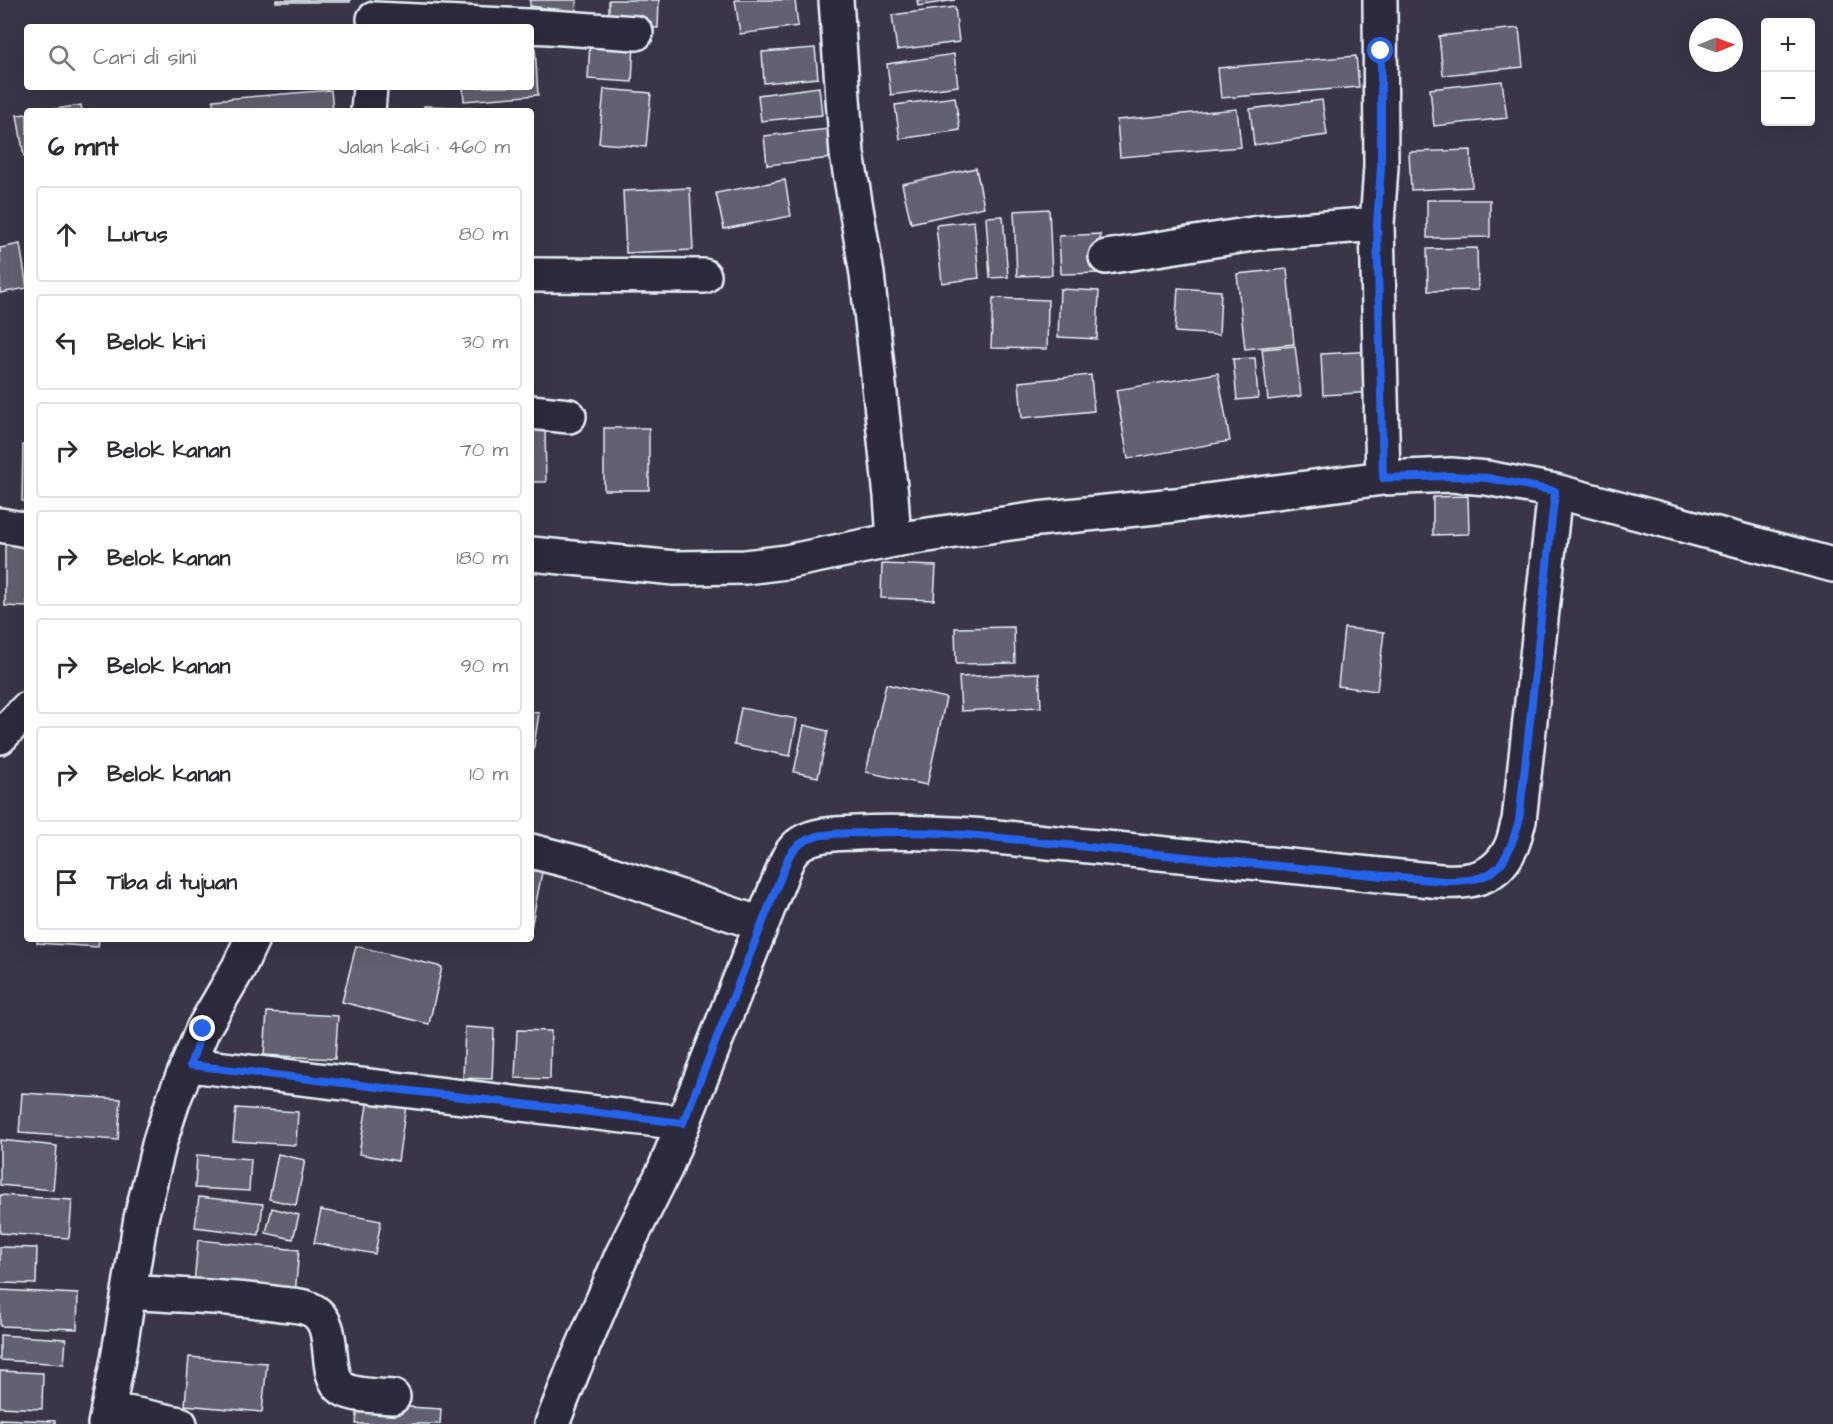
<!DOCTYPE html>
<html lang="id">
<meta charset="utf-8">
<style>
:root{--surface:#fff;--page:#f7f7f7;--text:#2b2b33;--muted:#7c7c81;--line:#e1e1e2}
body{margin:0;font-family:"Architects Daughter",sans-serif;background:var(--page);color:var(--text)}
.controls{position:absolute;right:18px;top:18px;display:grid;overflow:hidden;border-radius:6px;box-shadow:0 6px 24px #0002}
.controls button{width:54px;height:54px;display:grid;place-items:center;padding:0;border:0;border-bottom:2px solid var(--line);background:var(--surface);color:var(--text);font:30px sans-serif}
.compass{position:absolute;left:1689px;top:18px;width:54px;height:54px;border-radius:50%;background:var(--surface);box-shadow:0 6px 24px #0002;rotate:89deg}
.stop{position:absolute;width:18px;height:18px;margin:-14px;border:4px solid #2563eb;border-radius:50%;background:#fff}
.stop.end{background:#2563eb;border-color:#fff;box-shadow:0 2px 6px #0008}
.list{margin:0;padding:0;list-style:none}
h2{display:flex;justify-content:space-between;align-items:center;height:78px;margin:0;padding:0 24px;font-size:26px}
h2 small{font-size:20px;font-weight:400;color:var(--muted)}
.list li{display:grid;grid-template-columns:39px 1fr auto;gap:18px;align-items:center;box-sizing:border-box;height:96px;margin:0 12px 12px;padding:0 12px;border:2px solid var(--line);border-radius:6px}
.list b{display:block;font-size:22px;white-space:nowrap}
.list em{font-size:20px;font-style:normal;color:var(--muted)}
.icon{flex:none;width:33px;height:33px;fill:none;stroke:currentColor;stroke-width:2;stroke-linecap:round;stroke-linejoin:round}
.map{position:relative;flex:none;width:1833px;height:1424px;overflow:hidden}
.search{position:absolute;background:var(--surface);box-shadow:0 6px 24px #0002;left:24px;top:24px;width:510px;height:66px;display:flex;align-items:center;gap:15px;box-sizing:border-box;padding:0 21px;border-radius:6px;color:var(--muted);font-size:22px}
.panel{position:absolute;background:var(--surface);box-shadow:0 6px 24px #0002;left:24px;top:108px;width:510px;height:834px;border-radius:6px}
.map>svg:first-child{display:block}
</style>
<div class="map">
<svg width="1833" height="1424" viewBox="0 0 1833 1424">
<rect width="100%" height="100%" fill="#3a3648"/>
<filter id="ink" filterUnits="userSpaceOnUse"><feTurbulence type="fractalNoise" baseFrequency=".0167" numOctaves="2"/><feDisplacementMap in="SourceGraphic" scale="12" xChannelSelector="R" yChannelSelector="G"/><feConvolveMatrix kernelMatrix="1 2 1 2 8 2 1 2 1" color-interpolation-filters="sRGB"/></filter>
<g filter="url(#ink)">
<path fill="#636171" stroke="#e8f1f8" stroke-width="1.5" d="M276 0H350V2H276Z
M530 0H577L576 12 530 6Z
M609 0H659L658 28 609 27Z
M735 0H795L798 26 740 34Z
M917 0H955L918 6Z
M955 7 959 42 897 50 892 15Z
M1519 28 1523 67 1443 75 1439 36Z
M590 41 634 43 632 82 588 79Z
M531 47H535L538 95 464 101 463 87H531Z
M815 48 818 78 764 83 762 52Z
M954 54 958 86 891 95 887 64Z
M1356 56 1359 87 1221 98 1218 68Z
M1502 81 1507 118 1434 126 1430 89Z
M819 87 822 115 761 121 758 95Z
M604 89 651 93 646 147 599 143Z
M331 90 333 111H214L213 100Z
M955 97 960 130 900 139 895 105Z
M1322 100 1327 135 1254 145 1250 109Z
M81 105 82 111H43Z
M424 106 484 108V111H424Z
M1237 109 1241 147 1120 157 1117 120Z
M27 114V155L24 156 17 115Z
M829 129 832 158 767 165 764 136Z
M1471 150 1472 187 1411 190 1409 152Z
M976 168 984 207 911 223 902 184Z
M785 180 791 216 724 229 716 193Z
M690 188 693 250 626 253 623 191Z
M1427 200H1490V237L1427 238Z
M1049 209 1052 275 1017 276 1014 211Z
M1003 216 1008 277 990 278 986 217Z
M974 221 979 278 942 283 936 225Z
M1100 234 1102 273 1061 274 1059 236Z
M20 244 27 288 0 293V248Z
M1477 248 1478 290 1428 291 1427 249Z
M1287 269 1294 344 1245 349 1237 274Z
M1178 288 1221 291 1219 335 1175 332Z
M1060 289 1099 291 1097 339 1058 337Z
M993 298 1048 300 1047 349 991 348Z
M1295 346 1301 396 1268 400 1262 349Z
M1375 351 1377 392 1323 395 1321 354Z
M1255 358 1258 398 1237 400 1233 359Z
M1218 373 1230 441 1128 459 1116 390Z
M1091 375 1094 411 1022 418 1019 382Z
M531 426H545L546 482H531Z
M604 428H649V490H604Z
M23 445 27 446V501H22Z
M1468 496 1469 534 1433 535V497Z
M5 539H27V607L5 606Z
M882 564 936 566 934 600 881 598Z
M1014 627 1015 663 956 664 955 628Z
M1344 628 1384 632 1377 691 1338 686Z
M1039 673 1041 707 961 711 959 677Z
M886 684 946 698 927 785 866 772Z
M741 708 797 719 790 756 734 745Z
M531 712 539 713 532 759 531 758Z
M804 725 828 731 818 777 794 772Z
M531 870 542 872 531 928Z
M37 939H99L98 947 37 943Z
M356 946 442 967 429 1024 342 1002Z
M267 1012 338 1016 335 1059 264 1055Z
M465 1027 494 1029 492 1079 463 1078Z
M517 1030 551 1031 550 1079 515 1078Z
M22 1093 121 1099 118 1140 19 1133Z
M368 1099 406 1105 398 1161 359 1154Z
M236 1108 298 1112 296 1145 233 1141Z
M0 1140 57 1146 53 1190 0 1185Z
M278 1154 305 1160 296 1205 269 1199Z
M197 1155 251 1159 249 1191 195 1188Z
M0 1195 72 1200 69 1238 0 1233Z
M199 1197 263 1204 259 1235 195 1227Z
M272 1208 299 1215 293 1239 266 1233Z
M321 1210 381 1221 375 1254 314 1243Z
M198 1240 299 1250 295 1294 194 1284Z
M0 1247 37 1248 36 1284 0 1283Z
M0 1290 78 1294 77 1329 0 1326Z
M0 1335 66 1339 64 1364 0 1360Z
M189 1357 267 1363 262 1412 185 1405Z
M0 1371 43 1373 42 1409 0 1407Z
M358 1404 441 1409 440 1424H356Z
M0 1419 55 1421V1424H0Z"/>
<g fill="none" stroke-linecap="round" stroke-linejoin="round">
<defs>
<path id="minor" d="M836 0 847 154 867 274 891 496 894 540
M1380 0 1381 167 1377 224 1383 478
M374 19 549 27 636 33
M368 111 370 87
M1106 257 1259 233 1377 224
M531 275 704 276
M531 412 569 416
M0 525 27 530
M531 554 675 568 745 567 786 562 894 540 1038 519 1175 505 1383 478 1451 475 1487 478 1555 491 1833 565
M0 737 27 709
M531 851 582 864 761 924
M190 1065 683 1123
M129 1292C179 1296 231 1296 280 1304 290 1305 303 1305 312 1310 340 1325 321 1374 343 1389 354 1396 380 1396 393 1397
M108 1409 180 1424
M105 1424 118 1359 141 1218 160 1141 174 1098 203 1029 239 967 252 939
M552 1424 574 1368 622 1255 665 1169 780 878C785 865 789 851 801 843 817 833 838 834 856 833 899 831 942 833 986 836L1400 877C1442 880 1490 894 1511 847 1515 839 1516 829 1519 821L1555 491"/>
</defs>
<use href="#minor" stroke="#e8f1f8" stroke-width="38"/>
<use href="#minor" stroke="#2f2a3d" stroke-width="33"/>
</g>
</g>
<g fill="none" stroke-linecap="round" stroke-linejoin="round" filter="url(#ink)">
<path stroke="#2563eb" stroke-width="8" d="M203 1029 190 1065 683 1123 789 856C796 845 805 839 818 836 833 833 849 833 864 833 932 829 1000 838 1068 845 1194 858 1319 871 1445 881 1496 882 1505 868 1519 821L1555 491 1487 478 1451 476 1383 478 1377 224 1381 167V51"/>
</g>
</svg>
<div class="controls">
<button>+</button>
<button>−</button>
</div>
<svg class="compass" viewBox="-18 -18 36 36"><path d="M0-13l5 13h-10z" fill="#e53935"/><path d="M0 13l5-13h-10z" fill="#7c7c81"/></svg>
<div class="stop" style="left:1381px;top:51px"></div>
<div class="stop end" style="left:203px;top:1029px"></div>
<div class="search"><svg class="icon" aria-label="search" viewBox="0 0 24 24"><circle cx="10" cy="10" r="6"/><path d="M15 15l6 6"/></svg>Cari di sini</div>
<section class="panel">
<h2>6 mnt<small>Jalan kaki · 460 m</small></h2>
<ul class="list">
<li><svg class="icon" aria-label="ahead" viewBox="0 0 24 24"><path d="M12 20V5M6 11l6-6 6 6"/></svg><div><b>Lurus</b></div><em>80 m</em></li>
<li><svg class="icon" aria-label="left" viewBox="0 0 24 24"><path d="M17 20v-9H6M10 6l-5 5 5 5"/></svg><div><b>Belok kiri</b></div><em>30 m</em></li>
<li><svg class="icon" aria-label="right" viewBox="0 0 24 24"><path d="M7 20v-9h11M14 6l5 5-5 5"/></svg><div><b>Belok kanan</b></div><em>70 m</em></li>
<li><svg class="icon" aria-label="right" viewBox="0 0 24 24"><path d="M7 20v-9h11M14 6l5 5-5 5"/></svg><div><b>Belok kanan</b></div><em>180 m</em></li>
<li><svg class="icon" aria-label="right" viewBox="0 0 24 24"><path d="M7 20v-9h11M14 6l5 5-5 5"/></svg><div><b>Belok kanan</b></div><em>90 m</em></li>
<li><svg class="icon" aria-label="right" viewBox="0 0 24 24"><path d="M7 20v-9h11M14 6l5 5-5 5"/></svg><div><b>Belok kanan</b></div><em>10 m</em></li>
<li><svg class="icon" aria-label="arrive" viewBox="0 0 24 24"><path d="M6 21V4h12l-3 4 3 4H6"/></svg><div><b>Tiba di tujuan</b></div></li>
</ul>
</section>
</div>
